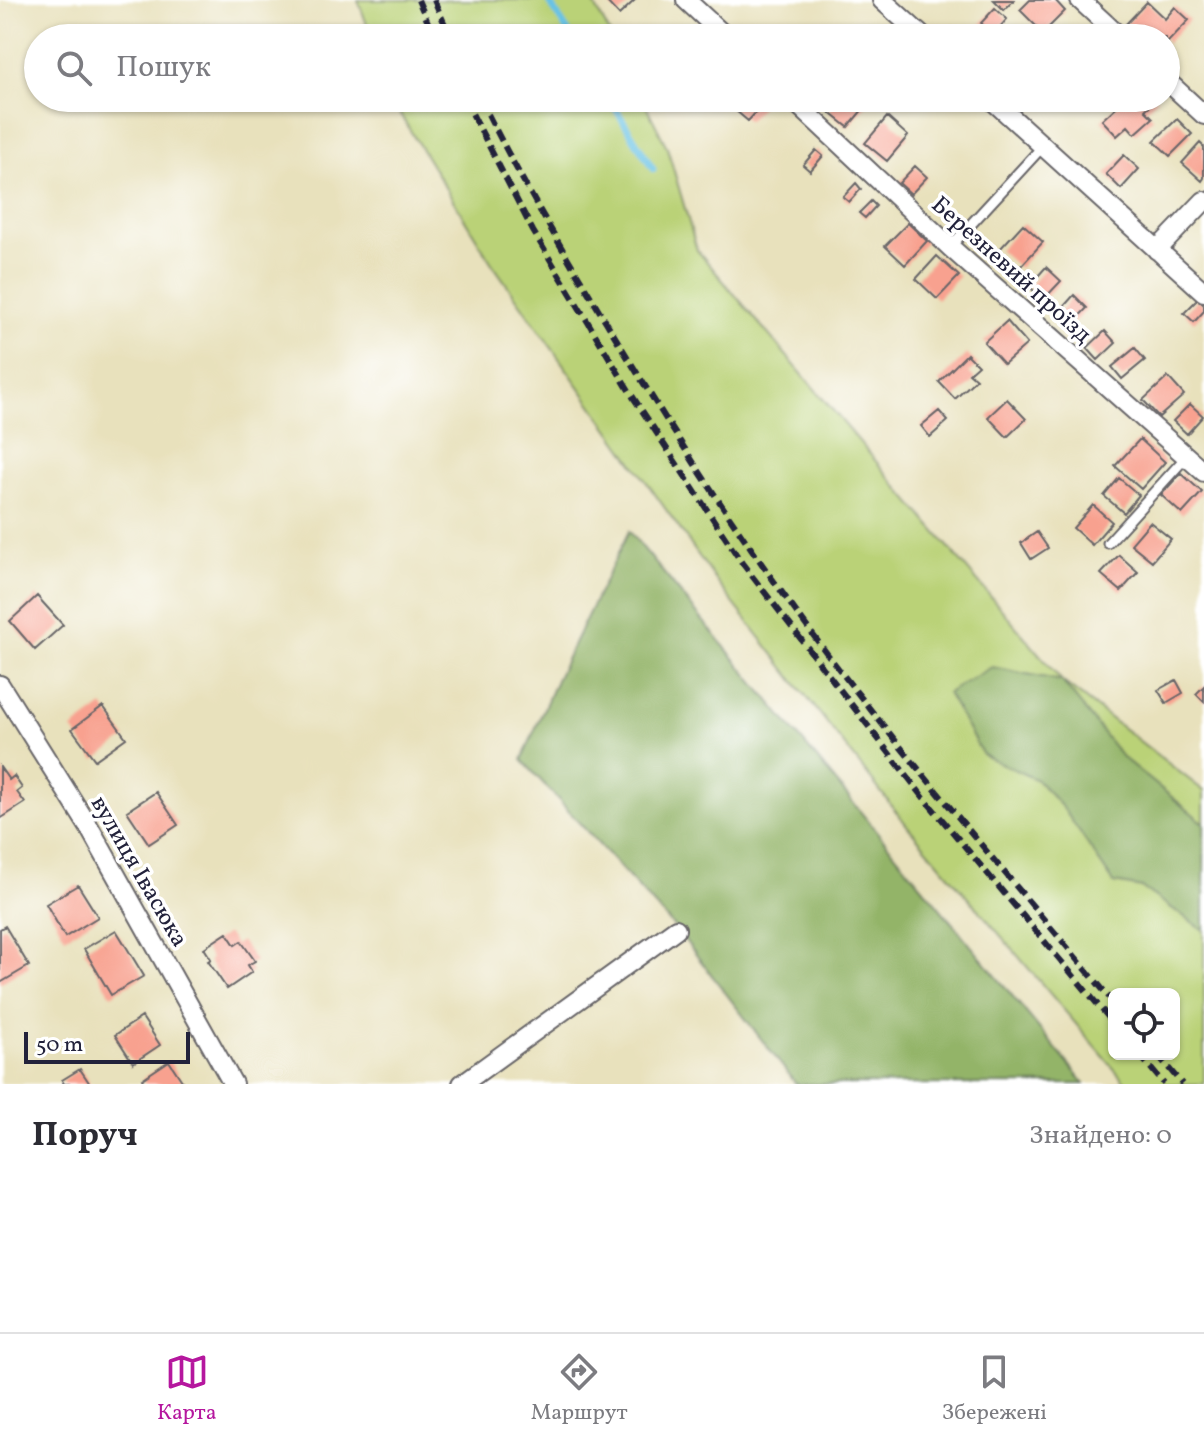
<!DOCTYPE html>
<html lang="uk">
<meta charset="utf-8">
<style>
:root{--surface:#fff;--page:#f2f2f3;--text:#2b2b33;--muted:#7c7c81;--line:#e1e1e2;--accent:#b5179e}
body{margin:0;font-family:Vollkorn,serif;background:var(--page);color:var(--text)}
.controls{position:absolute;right:24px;bottom:24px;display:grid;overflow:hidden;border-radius:12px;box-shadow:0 2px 6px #0004}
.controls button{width:72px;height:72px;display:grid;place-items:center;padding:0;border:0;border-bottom:2px solid var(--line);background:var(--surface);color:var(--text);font:40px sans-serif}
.scale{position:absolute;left:24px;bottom:20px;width:166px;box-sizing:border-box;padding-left:8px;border:4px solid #22223b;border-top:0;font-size:22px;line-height:28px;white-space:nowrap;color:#22223b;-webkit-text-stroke:6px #fff;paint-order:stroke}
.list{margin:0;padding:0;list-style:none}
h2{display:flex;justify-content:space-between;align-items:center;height:104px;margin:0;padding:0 32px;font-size:34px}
h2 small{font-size:26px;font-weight:400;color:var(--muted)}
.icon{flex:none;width:44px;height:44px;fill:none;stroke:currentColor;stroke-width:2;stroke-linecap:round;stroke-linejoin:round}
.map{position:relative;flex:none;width:1204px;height:1084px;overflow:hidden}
.search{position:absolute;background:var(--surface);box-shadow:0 2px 6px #0004;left:24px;right:24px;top:24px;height:88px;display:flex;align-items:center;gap:20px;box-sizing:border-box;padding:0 28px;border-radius:44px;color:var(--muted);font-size:30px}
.sheet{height:248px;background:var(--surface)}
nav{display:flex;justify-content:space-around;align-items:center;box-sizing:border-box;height:112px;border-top:2px solid var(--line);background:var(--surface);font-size:22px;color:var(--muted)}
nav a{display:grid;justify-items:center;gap:4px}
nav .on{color:var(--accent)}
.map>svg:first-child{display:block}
</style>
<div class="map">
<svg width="1204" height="1084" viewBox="0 0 1204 1084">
<rect width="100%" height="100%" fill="#fff"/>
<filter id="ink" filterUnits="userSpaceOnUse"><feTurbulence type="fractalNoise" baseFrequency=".0125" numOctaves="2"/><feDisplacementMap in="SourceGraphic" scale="16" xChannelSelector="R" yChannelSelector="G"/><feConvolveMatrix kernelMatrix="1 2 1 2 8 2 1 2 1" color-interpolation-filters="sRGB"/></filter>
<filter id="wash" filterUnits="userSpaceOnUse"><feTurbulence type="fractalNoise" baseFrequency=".006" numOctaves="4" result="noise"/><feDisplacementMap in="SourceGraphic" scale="32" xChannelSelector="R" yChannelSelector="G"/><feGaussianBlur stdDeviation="1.8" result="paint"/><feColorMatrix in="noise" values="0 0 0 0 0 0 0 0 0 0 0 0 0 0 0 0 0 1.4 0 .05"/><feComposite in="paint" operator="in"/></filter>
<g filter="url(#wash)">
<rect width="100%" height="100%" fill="#e8e1bc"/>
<path fill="#bad277" stroke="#6e7a59" stroke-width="2" fill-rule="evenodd" d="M358 0H592L612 38H372Z
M394 98H642L667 147 697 250 1062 681 1204 791V1084H1127L910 829 720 586 491 262 400 114ZM1114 994H1174V1054H1114Z"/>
<path fill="#93b468" stroke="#5a6b52" stroke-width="2" d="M629 531 1085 1084H796L676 929 522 760 556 680Z
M992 667 1062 681 1122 757 1204 823V930L1142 888 1114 883 1063 808 1037 780 983 755 947 693Z"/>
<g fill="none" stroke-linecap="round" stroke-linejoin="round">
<path stroke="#68c2e5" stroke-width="7" d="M548 0 572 38
M609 98 653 169"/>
</g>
<g id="blocks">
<path fill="#f8a18f" d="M605 0H635L619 15Z
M994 0H1014L1004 10Z
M1030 0H1055L1065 11 1043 33 1020 10Z
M1147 2 1165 19 1175 7 1189 20 1166 44V38H1134L1130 35 1133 30 1126 24Z
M995 8 1007 19 993 35 981 23Z
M735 98H769L748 121 729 105Z
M839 98H864L869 102 848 127 828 111Z
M1126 98H1158L1145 110 1153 118 1135 134 1128 126 1117 136 1102 120Z
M887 117 908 136 887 161 865 143Z
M1177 119 1192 134 1170 156 1154 141Z
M1200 143 1204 147V178L1202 181 1182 163Z
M816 150 823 156 810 171 803 165Z
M1124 155 1139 169 1121 189 1106 174Z
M915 166 927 177 911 194 899 183Z
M856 183 861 189 849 202 843 197Z
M871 201 876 206 865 218 859 213Z
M908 223 927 241 905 265 885 246Z
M1023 224 1043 242 1019 268 999 250Z
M937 256 959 276 937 299 916 279Z
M1046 267 1061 281 1043 300 1029 286Z
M1074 295 1087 308 1071 325 1058 313Z
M1198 299 1204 305V311L1194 322 1184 313Z
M1007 321 1027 344 1004 364 984 342Z
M1105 331 1116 343 1098 360 1087 348Z
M1135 348 1145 360 1122 379 1112 367Z
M967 354 978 365 969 373 976 379 955 399 939 382Z
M1168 377 1184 395 1159 417 1143 400Z
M1007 399 1026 419 1007 437 988 417Z
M1190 404 1203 416 1187 434 1173 421Z
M939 411 948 421 930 437 921 426Z
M1140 439 1165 462 1141 489 1115 466Z
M1181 473 1202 492 1182 514 1161 495Z
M1119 478 1139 495 1124 513 1104 496Z
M1093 505 1112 522 1092 545 1073 528Z
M1150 522 1171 539 1152 561 1131 544Z
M1037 532 1048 548 1031 559 1021 543Z
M1119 555 1138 572 1121 591 1101 574Z
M37 596 63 625 35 650 10 621Z
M1176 680 1183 693 1166 703 1158 690Z
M1204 686V702L1196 694Z
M103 706 126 738 95 760 72 729Z
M0 767 9 780 14 776 22 788 17 792 25 803 0 819Z
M156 792 178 825 149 844 127 811Z
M78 885 98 917 65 937 46 904Z
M5 926 29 966 0 983V929Z
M116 930 144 976 111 995 84 949Z
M227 933 235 945 241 941 255 961 248 965 252 972 227 989 208 961 211 959 204 948Z
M142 1017 160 1045 133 1063 115 1035Z
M169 1061 184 1084H145L142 1079Z
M80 1069 90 1084H64L62 1080Z"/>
</g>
</g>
<g filter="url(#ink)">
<use href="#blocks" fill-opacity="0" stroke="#676568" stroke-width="2"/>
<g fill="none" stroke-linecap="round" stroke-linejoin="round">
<defs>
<path id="service" d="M950 247 1043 146
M1108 543 1187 456"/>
<path id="minor" d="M686 0 727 38
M882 0 924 38
M1080 0 1121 38
M1166 80 1204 115
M791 98 950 247 1204 472
M990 98 1204 292
M1157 250 1204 201
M0 685 89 827 233 1084
M462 1084 676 929"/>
</defs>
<use href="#service" stroke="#676568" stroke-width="13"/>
<use href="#minor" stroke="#676568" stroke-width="22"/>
<use href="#service" stroke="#fff" stroke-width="9"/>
<use href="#minor" stroke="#fff" stroke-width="18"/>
<path stroke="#22223b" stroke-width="6" stroke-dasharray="12 6" stroke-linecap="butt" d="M418 0 435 38
M434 0 451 38
M464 98 533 231 633 397 742 563 924 798 1114 1024
M480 98C519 178 565 254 611 330 684 451 761 569 848 681 934 791 1025 896 1114 1003
M1139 1054 1164 1084
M1157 1054 1182 1084"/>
</g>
</g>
<g text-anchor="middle" stroke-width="7" stroke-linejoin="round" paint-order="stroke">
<g font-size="24" fill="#22223b" stroke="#fff">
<text transform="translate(1012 269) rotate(42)" y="8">Березневий проїзд</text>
<text transform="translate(140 871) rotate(60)" y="8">вулиця Івасюка</text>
</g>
</g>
</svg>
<div class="controls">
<button><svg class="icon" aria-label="locate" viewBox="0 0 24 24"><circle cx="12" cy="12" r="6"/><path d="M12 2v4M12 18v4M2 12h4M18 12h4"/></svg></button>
</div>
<div class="scale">50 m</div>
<div class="search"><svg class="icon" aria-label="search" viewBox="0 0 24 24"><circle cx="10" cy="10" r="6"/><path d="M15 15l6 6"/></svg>Пошук</div>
</div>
<section class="sheet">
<h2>Поруч<small>Знайдено: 0</small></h2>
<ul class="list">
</ul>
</section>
<nav>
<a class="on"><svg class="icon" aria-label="map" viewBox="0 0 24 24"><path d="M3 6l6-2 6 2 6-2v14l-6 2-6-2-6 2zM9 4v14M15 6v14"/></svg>Карта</a>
<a><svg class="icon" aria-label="directions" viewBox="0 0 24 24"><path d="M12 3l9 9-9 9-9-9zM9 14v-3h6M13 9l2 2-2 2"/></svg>Маршрут</a>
<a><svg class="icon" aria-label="saved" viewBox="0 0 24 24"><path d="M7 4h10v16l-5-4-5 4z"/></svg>Збережені</a>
</nav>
